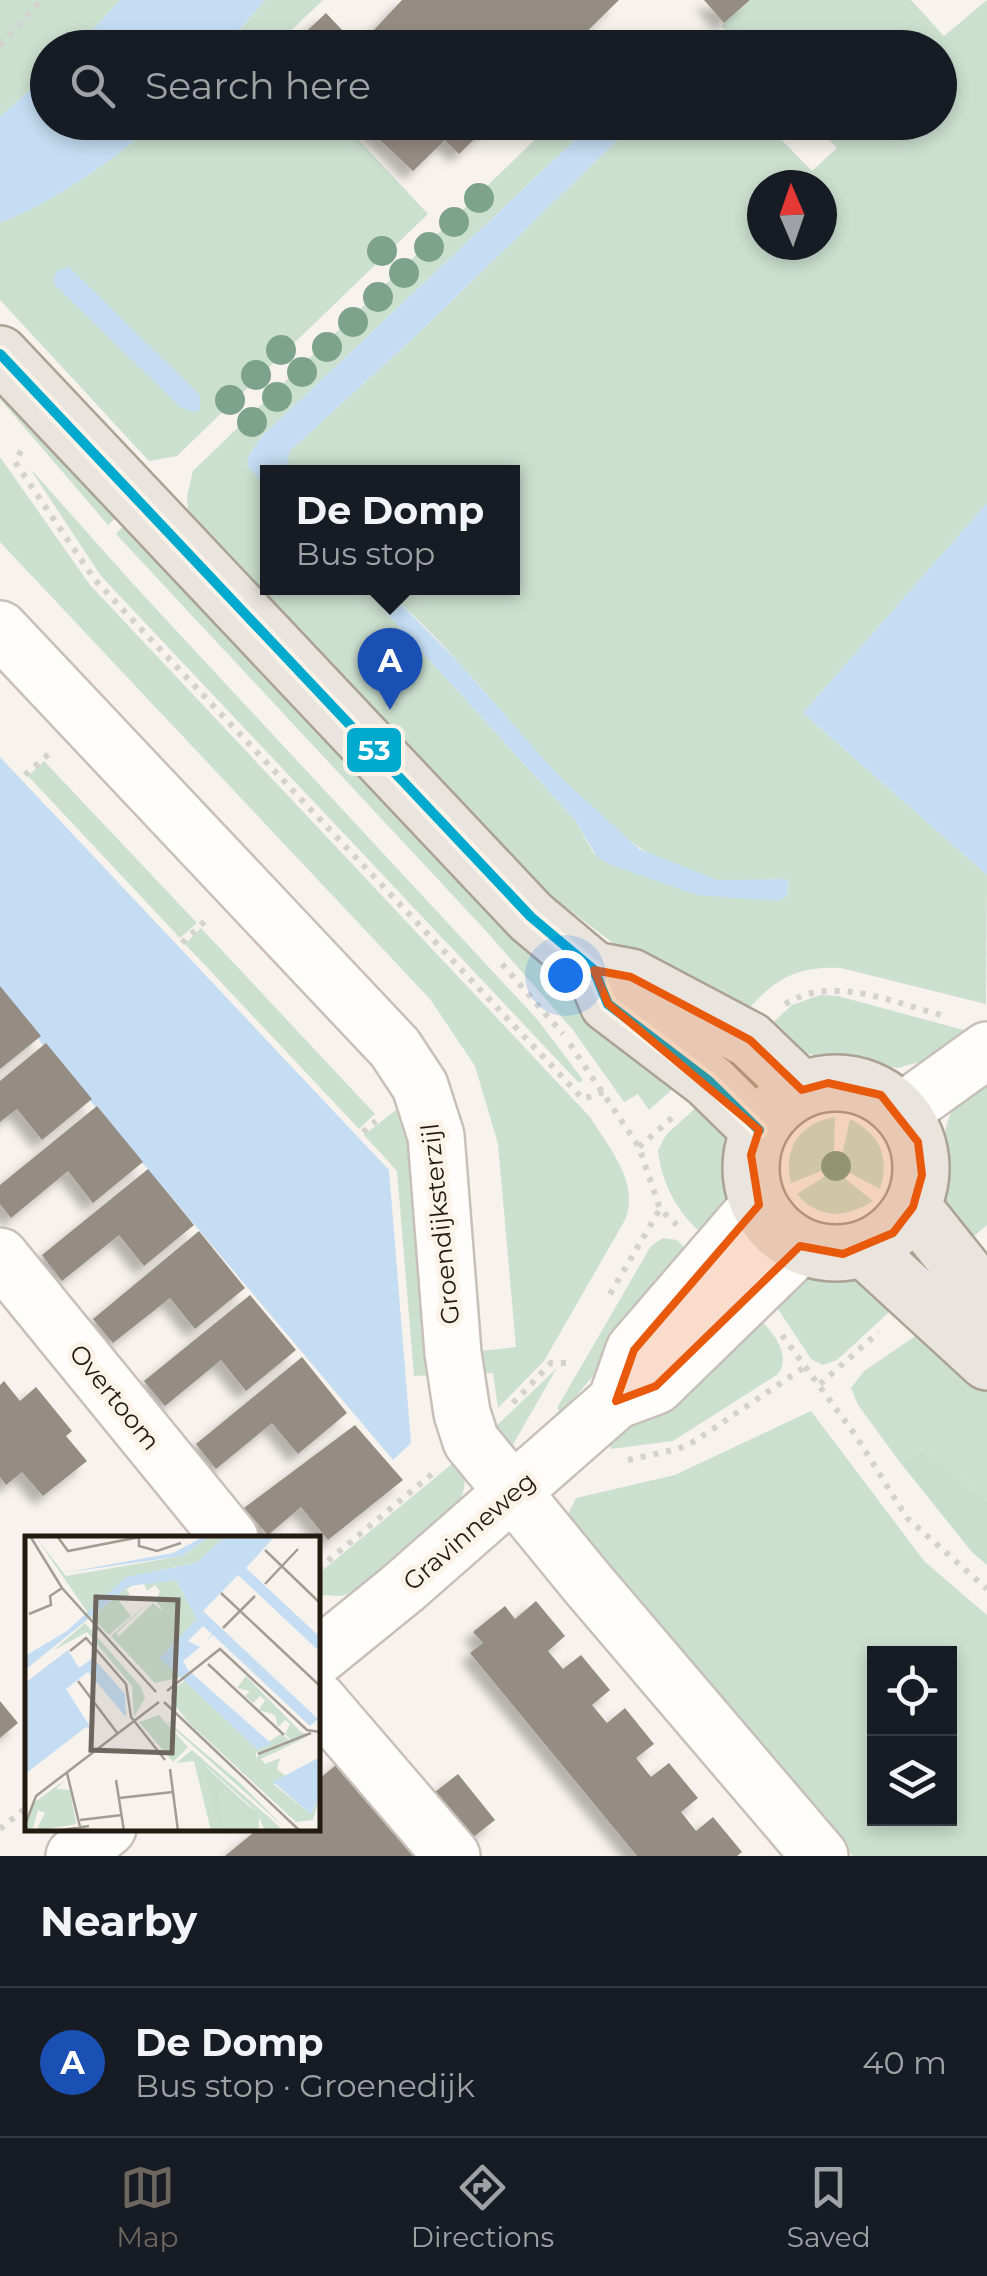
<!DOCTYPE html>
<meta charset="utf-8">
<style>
:root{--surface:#171b24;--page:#20242c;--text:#f1f3f6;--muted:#9ea1a6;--line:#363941;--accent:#6d665e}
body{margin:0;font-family:Montserrat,sans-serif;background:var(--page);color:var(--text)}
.controls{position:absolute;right:30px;bottom:30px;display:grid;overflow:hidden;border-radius:0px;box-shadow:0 5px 15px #0003}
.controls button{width:90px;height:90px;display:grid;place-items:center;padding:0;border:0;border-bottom:2px solid var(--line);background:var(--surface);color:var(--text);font:50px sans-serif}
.compass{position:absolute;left:747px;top:170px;width:90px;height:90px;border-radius:50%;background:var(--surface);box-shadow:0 5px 15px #0003;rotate:358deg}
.you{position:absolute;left:565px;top:975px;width:35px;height:35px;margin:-25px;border:8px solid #fff;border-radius:50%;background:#1a73e8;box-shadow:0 0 0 15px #1a73e833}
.badge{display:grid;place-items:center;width:65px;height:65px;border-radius:50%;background:var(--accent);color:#fff;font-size:32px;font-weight:700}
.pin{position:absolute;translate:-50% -82px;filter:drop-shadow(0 2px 5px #0008)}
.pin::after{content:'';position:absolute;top:52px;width:35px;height:30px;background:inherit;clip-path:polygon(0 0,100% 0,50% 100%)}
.popup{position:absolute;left:260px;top:465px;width:260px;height:130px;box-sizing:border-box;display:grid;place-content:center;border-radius:0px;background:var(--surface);filter:drop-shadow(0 2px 8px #0005);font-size:32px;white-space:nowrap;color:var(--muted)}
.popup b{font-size:38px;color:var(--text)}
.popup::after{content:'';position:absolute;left:50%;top:100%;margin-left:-20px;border:20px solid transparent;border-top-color:var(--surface)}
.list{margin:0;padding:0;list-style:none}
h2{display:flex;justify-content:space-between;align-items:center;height:130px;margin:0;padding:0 40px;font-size:42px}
h2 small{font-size:32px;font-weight:400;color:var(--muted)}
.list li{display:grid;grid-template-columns:65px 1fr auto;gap:30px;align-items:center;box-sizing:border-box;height:150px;padding:0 40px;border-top:2px solid var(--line)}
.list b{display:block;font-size:38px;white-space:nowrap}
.list p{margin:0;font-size:32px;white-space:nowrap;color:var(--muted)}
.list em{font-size:32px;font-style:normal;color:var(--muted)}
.icon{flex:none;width:55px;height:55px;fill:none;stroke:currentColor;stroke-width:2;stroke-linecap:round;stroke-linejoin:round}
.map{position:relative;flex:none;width:987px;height:1856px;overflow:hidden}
.search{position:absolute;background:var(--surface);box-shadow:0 5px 15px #0003;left:30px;right:30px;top:30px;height:110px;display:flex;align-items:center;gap:25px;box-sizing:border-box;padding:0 35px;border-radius:55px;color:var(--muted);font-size:38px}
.sheet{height:280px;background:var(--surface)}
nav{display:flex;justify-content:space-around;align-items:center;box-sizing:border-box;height:140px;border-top:2px solid var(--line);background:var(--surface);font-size:28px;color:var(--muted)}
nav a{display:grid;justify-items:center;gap:5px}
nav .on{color:var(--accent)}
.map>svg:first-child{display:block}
</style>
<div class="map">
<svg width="987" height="1856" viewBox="0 0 987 1856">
<defs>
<filter id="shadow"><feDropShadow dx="-9" dy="9" stdDeviation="5" flood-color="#0004"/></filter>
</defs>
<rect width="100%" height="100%" fill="#f7f2ec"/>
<path fill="#cbe0cf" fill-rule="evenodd" d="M0 0H120L77 47 48 48 47 74 0 117Z
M265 0H323L274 47 225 48Z
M750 0H911L944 36 987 0V503L803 713 987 875 986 1004 841 968C792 966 773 981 742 1016L629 955 535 884 188 511 187 496 193 471 552 123H593L263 435 249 455 247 466 267 487 268 588H364L575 820 594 854 779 901 787 895 789 882 785 879C763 879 738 883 716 880 614 864 527 736 461 665 437 638 411 613 385 588H512V472H285L290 451 421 331 635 123H765L812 171 837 148 813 123 940 122V48L742 47 721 26ZM762 185H822V245H762Z
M155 123H222L232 136 241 123H343L428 214 177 456 149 461 0 300V223C56 201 110 163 155 123Z
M0 387 118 516 108 525 0 399Z
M0 457 90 585 590 1117C609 1148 640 1182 625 1220L544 1361 498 1408 493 1373H480L479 1351 516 1347 498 1144 475 1066 430 999 0 542Z
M29 467 134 585 537 1019 583 1080 579 1083 101 576Z
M125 524 543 967 592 1010 683 1080 649 1110 638 1094 624 1102 573 1030 487 932 116 534Z
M44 761 197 923 180 938 28 776Z
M201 928 375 1114 359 1129 185 944Z
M820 995 838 996 971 1032 931 1059 897 1068 796 1052 766 1029 792 1005Z
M987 1075V1225L966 1243 946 1208 943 1138 949 1117 959 1099Z
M703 1101 727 1134 730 1150 729 1198 705 1237C678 1213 662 1186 658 1150L666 1135Z
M401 1106 412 1135 435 1375 414 1376 397 1171 364 1135Z
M835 1117 834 1153 824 1162V1170L791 1183C782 1149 801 1122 835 1117Z
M850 1119C880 1134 890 1157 880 1189L848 1172 849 1165 842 1155Z
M827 1175 835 1180 843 1177 873 1201C846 1218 819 1220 797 1194Z
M663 1238 677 1240 692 1255 691 1259 561 1414 557 1408 651 1246Z
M833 1273 852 1275 899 1303 837 1360 823 1365 811 1359 772 1300 797 1280Z
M753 1313C770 1328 793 1353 778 1374L673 1441 611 1449 610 1446Z
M920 1333 987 1390V1501L938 1460 923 1452 899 1461 858 1405 851 1388 864 1371Z
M557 1368 512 1446H509L492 1430Z
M811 1411 925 1562 987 1615V1856H853L758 1754 566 1518 576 1498 675 1475ZM874 1654H950V1818H874Z
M458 1459C468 1476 466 1490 457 1506L354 1591 342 1596 318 1595V1574Z"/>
<path fill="#c8dfcd" d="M923 1452 938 1460 987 1501V1565L971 1551 899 1461Z"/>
<path fill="#c4ddf3" d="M120 0H265L225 47H77Z
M47 74 48 122 155 123C110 163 56 201 0 223V117Z
M593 123H635L421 331 290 451 285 472H268L267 487 247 466 249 455 263 435Z
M68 266 200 395V410L193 412 180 407 55 285 53 280 56 272Z
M987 503V875L803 713Z
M364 588H385L460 664 556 773 639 849 718 880 785 879 789 882 787 895 779 901 697 895 611 865 597 857 575 820Z
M0 757 389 1170 411 1443 393 1460 0 994Z"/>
<path fill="#958d84" filter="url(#shadow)" d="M402 0H619L570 48H298L294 43 326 13 358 47Z
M704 0H750L724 23Z
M368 122H492L459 154 445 140 413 171 365 126Z
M0 986 41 1036 0 1069Z
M46 1043 92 1099 42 1140 17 1109 0 1122V1081Z
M97 1106 143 1162 93 1203 68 1171 11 1218 0 1204V1185Z
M148 1169 194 1225 144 1266 119 1235 62 1281 42 1255Z
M199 1231 245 1288 195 1329 170 1298 113 1343 93 1319Z
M250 1295 296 1350 246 1391 221 1360 165 1406 144 1381Z
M302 1357 347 1413 298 1454 272 1423 216 1469 196 1444Z
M4 1381 20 1401 36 1387 72 1431 66 1436 87 1461 43 1496 22 1472 6 1485 0 1477V1385Z
M355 1425 403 1480 328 1540 301 1507 268 1535 244 1508Z
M536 1601 565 1636 548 1651 563 1669 581 1655 610 1690 592 1705 607 1723 625 1708 654 1744 636 1758 651 1777 669 1763 698 1798 681 1812 696 1831 713 1817 742 1852 737 1856H637L470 1653 483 1643 473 1632 505 1606 515 1619Z
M0 1701 18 1723 0 1738Z
M349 1754 433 1856H225L259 1828H318V1780Z
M458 1774 495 1820 467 1842 430 1796Z"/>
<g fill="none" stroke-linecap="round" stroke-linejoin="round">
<defs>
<path id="minor" d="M0 629 395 1048 420 1086 436 1136 453 1353 462 1413 471 1441 588 1584 820 1856
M901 1112 987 1050
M0 1256 230 1538
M616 1401 634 1350 759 1205
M318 1657 403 1588 616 1401 656 1386 800 1246
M318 1700 452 1856
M74 1856 108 1828"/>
<path id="major" d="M0 354 531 917 594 970 608 1004 709 1081 759 1130
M594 970 631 977 750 1040 802 1090
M751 1168a85 85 0 1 1 170 0a85 85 0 1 1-170 0Z
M913 1207 987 1300
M864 1249 987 1362"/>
</defs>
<use href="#minor" stroke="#c6c0b9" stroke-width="60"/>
<use href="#major" stroke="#aba293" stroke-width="60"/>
<path stroke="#d3d2cf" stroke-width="6" stroke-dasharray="5 8" stroke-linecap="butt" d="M0 45 42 0
M21 451 15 462 95 580 583 1099 604 1092
M25 775 50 753
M182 943 205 921
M502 964 563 1034
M785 1004C834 974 893 1003 945 1016
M570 1044 639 1147 660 1209 677 1225
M363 1132 376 1121
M639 1147 674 1116
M610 1294 660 1209
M782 1335 856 1436 907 1518 987 1589
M820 1384 879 1332
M513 1403 551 1363H569
M628 1460 678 1449 695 1441 806 1366
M318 1569 432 1474
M0 1829 28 1806"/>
<use href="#minor" stroke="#fefdfc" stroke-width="55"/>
<use href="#major" stroke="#e9e4dd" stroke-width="55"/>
<defs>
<path id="bus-1" d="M0 354 531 917 594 970 608 1004 709 1081 759 1130"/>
</defs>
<use href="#bus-1" stroke="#fbf3e8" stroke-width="18"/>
<use href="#bus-1" stroke="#00a9ce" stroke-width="10"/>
</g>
<g fill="#7da38c">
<circle cx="479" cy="198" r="15"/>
<circle cx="454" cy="222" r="15"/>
<circle cx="429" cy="247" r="15"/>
<circle cx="382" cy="251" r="15"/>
<circle cx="404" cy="273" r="15"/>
<circle cx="378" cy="297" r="15"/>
<circle cx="353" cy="322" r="15"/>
<circle cx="327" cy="347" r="15"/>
<circle cx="281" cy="350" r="15"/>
<circle cx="302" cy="372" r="15"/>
<circle cx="256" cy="375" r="15"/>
<circle cx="277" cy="397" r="15"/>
<circle cx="230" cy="400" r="15"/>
<circle cx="252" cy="422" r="15"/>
<circle cx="836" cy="1166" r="15"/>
</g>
<path fill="#e8590c" fill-opacity="0.2" stroke="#e8590c" stroke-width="8" stroke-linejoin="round" d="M594 970 631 977 750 1040 802 1090 828 1083 881 1095 918 1142 922 1175 913 1207 893 1233 843 1254 800 1246 656 1386 616 1401 634 1350 759 1205 751 1155 759 1130 608 1004Z"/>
<g text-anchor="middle" stroke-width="10" stroke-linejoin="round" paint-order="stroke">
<g font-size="25" fill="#231b11" stroke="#fbf3e8">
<text transform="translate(440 1224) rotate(-96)" y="9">Groendijksterzijl</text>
<text transform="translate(115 1397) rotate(51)" y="9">Overtoom</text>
<text transform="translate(469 1531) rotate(-41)" y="9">Gravinneweg</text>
</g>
</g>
<g transform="translate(25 1536)">
<rect width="295" height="295" fill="#f7f2ec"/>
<path d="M10 0 41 40 157 20 186 0H201L171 27 131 35 63 77ZM151 44 172 83 136 122 156 141 130 147 86 100 125 65 92 97 93 101 128 67 139 76 131 65 135 55 130 49 122 55 118 45ZM101 53 105 58 94 65 106 80 84 99 66 81ZM60 87 116 151 120 162 109 181 107 150 62 96 29 114ZM221 140 276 196 282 198 266 204 260 198 265 188 260 184 253 191 250 179 234 174 240 164 235 160 228 167 220 160 225 155 212 152ZM160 145 232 213 256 198 264 204 231 217V222L235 218 286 199 236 223 240 228 255 222 252 233 262 241 248 248 286 278 295 259 288 284 271 286 164 187 146 164 147 154ZM134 179 163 211 148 226 114 186ZM167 214 246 283 258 295H240L234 281V295H198L192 256 200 254 232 276 181 230 193 295H186L169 225 151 227ZM40 244 31 253 45 254 51 288 11 295 20 277 13 274 7 295H1L7 268Z" fill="#cbe0cf"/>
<path d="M141 184 215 247 260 292 147 191ZM179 229 210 258 232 277 228 280 200 254 193 256 198 295H193Z" fill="#c8dfcd"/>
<path d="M180 0H186L157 20 38 37 148 17ZM201 0H250L221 32 295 101V116L213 39 178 75 293 183 285 190 188 99 180 106 187 98 178 90 163 105 175 111 158 125 163 134 247 208 232 213 135 122 172 83 151 44 104 50 0 134V120L42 95 101 41 171 27ZM43 114 54 132 68 122 100 158 101 181 63 136 41 153 67 194 61 191 0 238V147ZM295 221V259L286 278 248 246Z" fill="#c4ddf3"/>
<path fill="none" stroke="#a29c94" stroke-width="2.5" d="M5 0 37 52 131 156M32 0 43 15 120 0M114 1V10L132 15 156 7M240 14 295 67M240 48 273 13M196 57 295 150M4 78 26 69 25 60 37 52M198 92 230 60M45 115 61 102 101 148 106 181 140 224M183 128 259 199M53 145 93 198M142 155 195 113 282 194 295 196M139 166 275 295M233 218 286 197M145 233 153 295M42 237 56 295M91 244 99 295M94 262 148 256M55 284 97 279M0 289 11 260 134 166M31 295 64 290"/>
<path fill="#6d665e" fill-opacity="0.15" stroke="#6d665e" stroke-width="5" d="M71 61 153 64 147 217 66 214Z"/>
<rect width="295" height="295" fill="none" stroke="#231b11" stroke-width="5"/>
</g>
<rect stroke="#fbf3e8" stroke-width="4" x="345" y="726" width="58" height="48" rx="10" fill="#00a9ce"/>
<g font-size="28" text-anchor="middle" font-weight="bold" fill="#fff">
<text x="374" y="760">53</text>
</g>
</svg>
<div class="controls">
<button><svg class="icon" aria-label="locate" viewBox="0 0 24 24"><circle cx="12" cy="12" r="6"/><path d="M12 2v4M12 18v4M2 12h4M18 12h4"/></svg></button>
<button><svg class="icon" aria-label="layers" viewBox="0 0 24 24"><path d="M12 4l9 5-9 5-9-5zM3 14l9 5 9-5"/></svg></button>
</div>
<svg class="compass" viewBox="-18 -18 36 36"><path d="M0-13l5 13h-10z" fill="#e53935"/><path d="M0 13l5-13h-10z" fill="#9ea1a6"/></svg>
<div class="you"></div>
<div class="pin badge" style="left:390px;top:710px;background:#1a4fb4">A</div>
<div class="popup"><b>De Domp</b>Bus stop</div>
<div class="search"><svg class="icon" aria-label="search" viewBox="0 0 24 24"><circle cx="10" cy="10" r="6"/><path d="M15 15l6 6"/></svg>Search here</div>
</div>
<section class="sheet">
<h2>Nearby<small></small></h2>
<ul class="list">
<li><span class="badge" style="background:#1a4fb4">A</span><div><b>De Domp</b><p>Bus stop · Groenedijk</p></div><em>40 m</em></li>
</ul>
</section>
<nav>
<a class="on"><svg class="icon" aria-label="map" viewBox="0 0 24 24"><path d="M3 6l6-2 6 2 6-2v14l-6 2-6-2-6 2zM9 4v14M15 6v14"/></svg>Map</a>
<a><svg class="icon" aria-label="directions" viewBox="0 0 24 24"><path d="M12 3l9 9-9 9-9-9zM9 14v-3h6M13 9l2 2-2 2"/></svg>Directions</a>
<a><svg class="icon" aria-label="saved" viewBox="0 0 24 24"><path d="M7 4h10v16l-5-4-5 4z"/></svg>Saved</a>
</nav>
